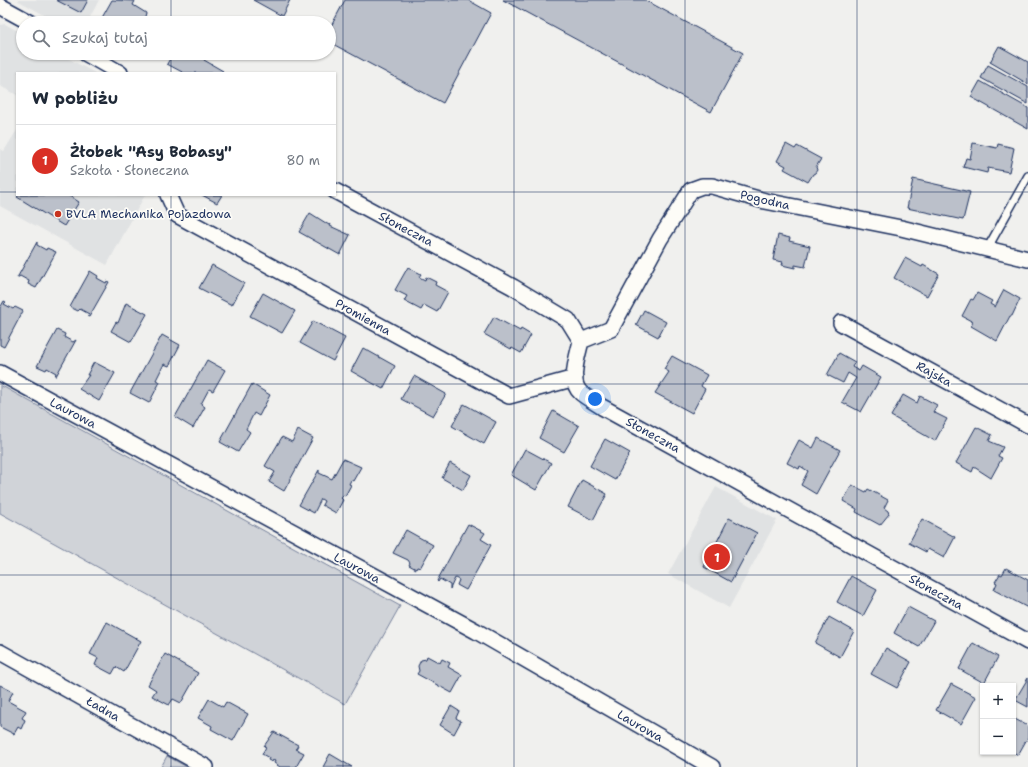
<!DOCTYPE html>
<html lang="pl">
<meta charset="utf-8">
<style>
:root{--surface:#fff;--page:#f2f2f3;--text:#1f2937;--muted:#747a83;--line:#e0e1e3;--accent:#d93025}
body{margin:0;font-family:"Shantell Sans",sans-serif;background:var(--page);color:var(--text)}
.controls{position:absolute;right:12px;bottom:12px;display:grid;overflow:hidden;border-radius:0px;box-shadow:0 1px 3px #0004}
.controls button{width:36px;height:36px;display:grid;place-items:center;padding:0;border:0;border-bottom:1px solid var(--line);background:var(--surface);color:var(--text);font:20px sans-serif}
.you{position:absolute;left:595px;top:399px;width:14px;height:14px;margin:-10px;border:3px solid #fff;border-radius:50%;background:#1a73e8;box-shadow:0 0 0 6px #1a73e833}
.badge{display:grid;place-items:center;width:26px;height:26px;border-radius:50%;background:var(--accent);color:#fff;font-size:13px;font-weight:700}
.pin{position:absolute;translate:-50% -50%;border:2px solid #fff;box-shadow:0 1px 4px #0006}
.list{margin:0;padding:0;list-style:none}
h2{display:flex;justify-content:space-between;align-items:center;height:52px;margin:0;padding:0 16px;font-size:17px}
h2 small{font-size:13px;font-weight:400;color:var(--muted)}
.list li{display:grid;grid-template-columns:26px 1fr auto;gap:12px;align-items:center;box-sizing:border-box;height:72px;padding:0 16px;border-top:1px solid var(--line)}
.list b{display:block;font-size:15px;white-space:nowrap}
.list p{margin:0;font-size:13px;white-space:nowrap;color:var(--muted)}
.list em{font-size:13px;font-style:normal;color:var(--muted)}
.icon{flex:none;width:22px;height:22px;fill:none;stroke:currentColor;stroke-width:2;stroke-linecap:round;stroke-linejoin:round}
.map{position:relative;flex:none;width:1028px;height:767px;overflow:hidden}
.search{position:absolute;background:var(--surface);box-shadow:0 1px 3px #0004;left:16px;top:16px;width:320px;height:44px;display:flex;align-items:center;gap:10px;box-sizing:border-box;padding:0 14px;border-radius:22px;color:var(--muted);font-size:15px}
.panel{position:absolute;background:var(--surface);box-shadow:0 1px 3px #0004;left:16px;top:72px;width:320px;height:124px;border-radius:0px}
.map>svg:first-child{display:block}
</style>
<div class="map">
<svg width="1028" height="767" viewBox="0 0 1028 767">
<rect width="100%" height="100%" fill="#f0f0ee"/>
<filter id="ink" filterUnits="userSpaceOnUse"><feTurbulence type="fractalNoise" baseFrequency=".025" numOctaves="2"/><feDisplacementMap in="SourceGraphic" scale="8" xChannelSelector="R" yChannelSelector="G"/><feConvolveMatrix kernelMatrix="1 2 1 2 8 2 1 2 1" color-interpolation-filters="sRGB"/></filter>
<g filter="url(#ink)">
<path fill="#e0e2e3" d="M17 0H99L87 23H59Z
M5 24 23 34V53H58L95 73H17V95L0 86V25Z
M17 130V195H145L107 265 0 206V149L4 151Z
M716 487 777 520 729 608 668 574Z"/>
<path fill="#d0d3d8" stroke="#76819b" d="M0 385 400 606 345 704 0 513Z
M167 756 187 767H161Z"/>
<path fill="#bbc0ca" stroke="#1b2f5e" d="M56 0H88L81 13Z
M112 0 135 1 133 5 146 13 143 23H99Z
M253 0H290L282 16Z
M345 0H468L491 13 443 103 329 42V30Z
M503 0H645L743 53 711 112Z
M999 46 1028 62V84L990 62Z
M173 53H208L204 60 223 71 221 73H184L167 64Z
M988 65 1028 87V104L981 78Z
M980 81 1028 108V129L971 97Z
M973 143 997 148 998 144 1014 148 1009 172 988 168 987 173 963 167 966 158 970 159Z
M786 144 795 149 797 146 821 159 816 167 817 170 815 173 813 174 808 182 784 169 786 166 777 161Z
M913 179 970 192 963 220 907 208Z
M19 195H68L79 202 64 226 17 197Z
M202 195H222L217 203Z
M310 213 329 225 331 224 330 226 350 235 340 255 299 232Z
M778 235 790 238 789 241 810 246 805 267 795 265V268L782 265 783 262 773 260Z
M37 242V245L46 250 47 248 56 252 36 288 28 284 29 281 20 276 17 278Z
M905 258 922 267 923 265 939 274 927 296 894 278Z
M212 265 244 283 232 305 199 288Z
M408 267 421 274 419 277 425 280 426 277 436 282 435 285 448 292 437 312 424 305 421 310 404 301 407 296 395 290Z
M90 271 98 276 97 278 106 283 107 281 109 282 89 317 87 316 89 314 80 309 78 311 70 307Z
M1004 290 1020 299 1012 316H1010L997 341 971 326 973 322 962 316 971 299 973 300 977 293 992 301 990 304 995 307Z
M263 293 295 311 282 333 250 316Z
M4 301 6 302 4 304 13 309 15 307 23 311 4 347 0 345V308Z
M126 303 147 314 131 342 111 331 116 322 118 323Z
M644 310 666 322 658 337 636 325Z
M494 317 520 331 521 329 531 335 521 353 512 348 511 349 484 334Z
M313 321 345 338 333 361 300 343Z
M57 330 65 334 64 337 73 342 76 340 56 376H55L56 373 47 368 46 370 37 366Z
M162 335 180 345 169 366 164 364 156 380 160 382 149 403 130 393Z
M363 348 395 366 383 389 351 371Z
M839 353 855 362 852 367 859 371 862 366 881 377 861 412 842 402 856 378 848 373 843 383 827 375Z
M672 356 707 375 701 386 705 389 692 413 655 393 669 372 664 369Z
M207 360 225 370 213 391 209 389 201 404 205 407 193 428 175 417Z
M94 362 115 373 99 401 79 389 89 375H87Z
M414 376 446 394 433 416 401 399Z
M252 384 270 395 259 416 254 413 246 429 250 432 238 452 220 442Z
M903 395 917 403 920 396 937 405 933 412 947 419 935 441 891 416Z
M464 404 496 422 484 444 452 426Z
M553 411 579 426 564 452 539 438Z
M976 427 992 435 989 441 1003 447 998 456 1002 458 991 478 974 467 972 472 956 463Z
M298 430 313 438 284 491 269 482 275 472 265 466 282 437 292 442Z
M818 438 840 450 816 494 801 485 808 471 800 466 799 469 787 463 799 440 813 448Z
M605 439 630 453 615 480 590 466Z
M525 449 551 463 536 490 511 475Z
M343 459 361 467 353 481 351 480 349 484 351 485 345 496 343 495 341 498 343 500 336 513 322 505 324 501 321 499 314 513 299 505 319 470V473L332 479Z
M450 463 471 475 463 490 442 478Z
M582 480 607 494 593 520 568 507Z
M852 485 866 492 868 489 888 500 884 508 888 511 889 514 880 525 856 512 857 509 843 501Z
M729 518 757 533 731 582 704 567Z
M922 519 955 537 944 558 928 549 926 552 909 543Z
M468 524 485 533 481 539 491 545 466 590 457 585 459 580 455 578 450 589V585L440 579 438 582 437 581Z
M406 530 433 545 420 568 417 567 416 569 409 565 410 563 408 560 393 553Z
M1006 568 1028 580V608L994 590 997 583 995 582 1000 574 1002 575Z
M851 576 877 590 863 616 837 602Z
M908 607 934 621 919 647 894 633Z
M829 617 854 631 840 657 815 643Z
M107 622 141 641 124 672 116 667 112 674 95 665 98 658 90 654Z
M973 643 998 657 984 683 959 669Z
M886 648 911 662 897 688 871 674Z
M165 654 198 673 181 703 173 699 169 705 152 696 156 690 148 685Z
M427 656 440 663 442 659 450 663 448 667 462 675 452 693 417 674 419 671 418 666 421 660 426 659Z
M1028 678V707L1015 700Z
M951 684 976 697 961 724 936 710Z
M0 685 13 692 8 701 26 711 22 718 25 720 21 729 18 727 14 734 0 727Z
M209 699 223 707 226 702 248 714 233 741 211 729 212 726 198 718Z
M451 706 459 711 456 718 461 721 454 734 440 725Z
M1013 718 1028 726V737L1018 755 1013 752Z
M274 732 298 745 296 749 304 753 296 767H280L274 763 275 761 273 760 272 762 268 760 269 758 262 754 266 747 264 746Z
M330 754 352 767H323Z"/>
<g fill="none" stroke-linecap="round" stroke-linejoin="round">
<defs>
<path id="service" d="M987 249 1028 176"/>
<path id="minor" d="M0 6 31 23
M85 53 120 73
M335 191 513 287 568 320 581 341C578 355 568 382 581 393 587 398 595 402 602 407L1028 642
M168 195 177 215 509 396 575 378
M841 323 1028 425
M581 341 611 329 660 239 691 190 702 186H712L765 201 901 228 1028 259
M0 373 476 631 712 767
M0 652 206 767"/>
</defs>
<use href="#service" stroke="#1b2f5e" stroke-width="10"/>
<use href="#minor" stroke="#1b2f5e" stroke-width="18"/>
<use href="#service" stroke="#fdfcf7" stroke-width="7"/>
<use href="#minor" stroke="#fdfcf7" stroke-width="15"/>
</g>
</g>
<path fill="none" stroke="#1b2f5e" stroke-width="1" stroke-opacity="0.55" d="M171 0V23M343 0V767M514 0V767M685 0V767M857 0V767M171 53V73M0 192H17M335 192H1028M171 195V767M0 384H1028M0 575H1028"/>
<circle fill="#c8321e" stroke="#fdfcf7" stroke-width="1.5" cx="58" cy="214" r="4"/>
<g text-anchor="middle" stroke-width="3.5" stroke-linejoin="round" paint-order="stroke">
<g font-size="12" fill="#1b2f5e" stroke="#fdfcf7">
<text transform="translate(765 200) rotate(13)" y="4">Pogodna</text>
<text transform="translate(406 229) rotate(28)" y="4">Słoneczna</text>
<text transform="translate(363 317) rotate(29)" y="4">Promienna</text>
<text transform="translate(934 374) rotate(29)" y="4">Rajska</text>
<text transform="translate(73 413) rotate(28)" y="4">Laurowa</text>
<text transform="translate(653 435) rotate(29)" y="4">Słoneczna</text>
<text transform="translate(357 568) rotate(28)" y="4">Laurowa</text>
<text transform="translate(936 592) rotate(29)" y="4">Słoneczna</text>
<text transform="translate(103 709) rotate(30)" y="4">Ładna</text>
<text transform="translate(640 726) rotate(30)" y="4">Laurowa</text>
</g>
<g font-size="12" fill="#1b2f5e" stroke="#fdfcf7" text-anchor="start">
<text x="66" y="218">BVLA Mechanika Pojazdowa</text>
</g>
</g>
</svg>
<div class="controls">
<button>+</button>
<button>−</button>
</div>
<div class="you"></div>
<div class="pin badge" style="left:717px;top:557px">1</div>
<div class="search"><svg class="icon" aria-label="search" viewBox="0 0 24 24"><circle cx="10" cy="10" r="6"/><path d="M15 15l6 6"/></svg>Szukaj tutaj</div>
<section class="panel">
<h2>W pobliżu<small></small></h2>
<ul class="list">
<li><span class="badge">1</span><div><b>Żłobek &quot;Asy Bobasy&quot;</b><p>Szkoła · Słoneczna</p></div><em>80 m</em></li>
</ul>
</section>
</div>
